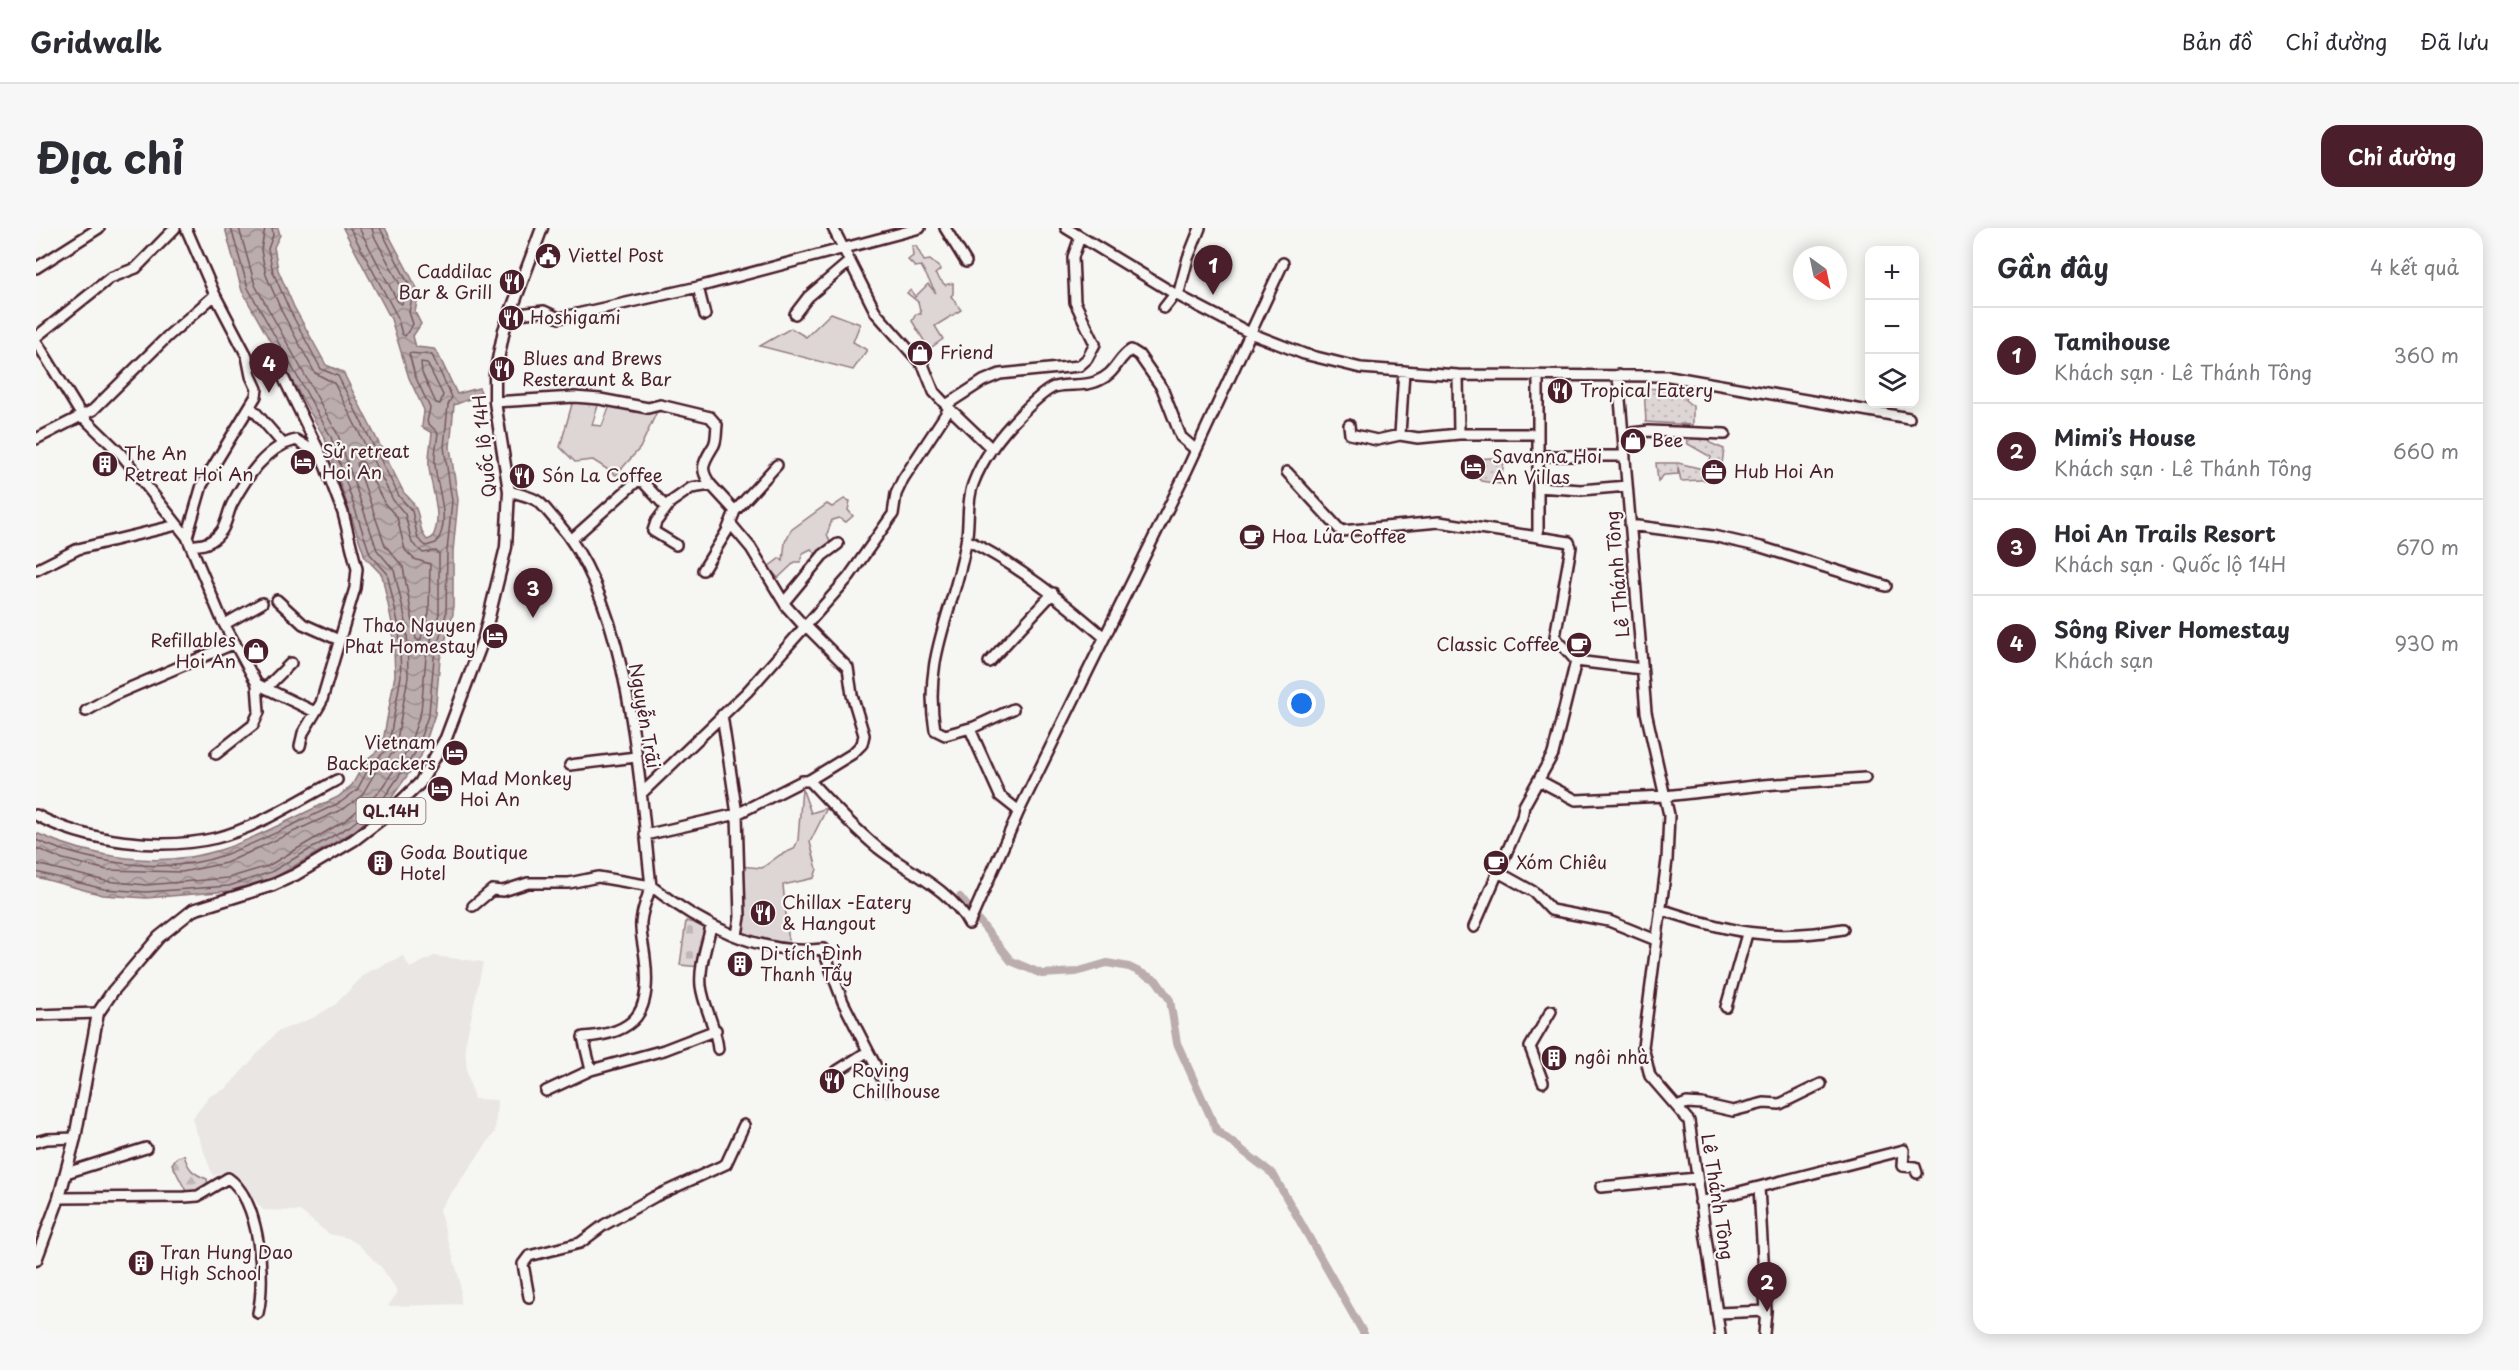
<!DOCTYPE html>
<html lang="vi">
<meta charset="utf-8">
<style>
:root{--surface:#fff;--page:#f7f7f7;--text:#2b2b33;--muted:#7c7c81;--line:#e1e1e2;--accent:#4a1f2b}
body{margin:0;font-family:"Playpen Sans",sans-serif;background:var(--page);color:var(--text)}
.controls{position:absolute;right:18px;top:18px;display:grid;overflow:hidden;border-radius:12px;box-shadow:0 3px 15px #0003}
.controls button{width:54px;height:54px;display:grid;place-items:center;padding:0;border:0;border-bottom:2px solid var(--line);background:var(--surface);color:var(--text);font:30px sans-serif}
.compass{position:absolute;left:1757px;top:18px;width:54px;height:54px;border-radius:50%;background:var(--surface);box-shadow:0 3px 15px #0003;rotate:147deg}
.you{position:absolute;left:1266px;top:476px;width:21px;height:21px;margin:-15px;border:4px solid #fff;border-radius:50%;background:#1a73e8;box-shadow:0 0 0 9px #1a73e833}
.badge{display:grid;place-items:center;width:39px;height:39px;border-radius:50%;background:var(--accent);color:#fff;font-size:20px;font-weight:700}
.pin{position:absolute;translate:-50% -50px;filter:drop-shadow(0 2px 3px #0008)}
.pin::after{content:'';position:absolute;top:32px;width:21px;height:18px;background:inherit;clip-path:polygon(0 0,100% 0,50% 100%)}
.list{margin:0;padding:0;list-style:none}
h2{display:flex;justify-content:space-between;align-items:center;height:78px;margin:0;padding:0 24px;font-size:26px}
h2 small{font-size:20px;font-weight:400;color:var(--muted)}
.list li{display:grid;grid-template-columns:39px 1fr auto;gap:18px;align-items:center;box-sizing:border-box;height:96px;padding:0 24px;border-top:2px solid var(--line)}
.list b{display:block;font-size:22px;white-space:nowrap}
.list p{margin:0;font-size:20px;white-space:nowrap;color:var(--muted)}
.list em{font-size:20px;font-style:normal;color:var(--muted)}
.icon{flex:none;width:33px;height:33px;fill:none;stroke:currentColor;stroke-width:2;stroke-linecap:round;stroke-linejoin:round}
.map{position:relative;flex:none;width:1901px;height:1106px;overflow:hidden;border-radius:18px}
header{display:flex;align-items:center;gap:36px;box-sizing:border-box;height:84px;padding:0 30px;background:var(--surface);border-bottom:2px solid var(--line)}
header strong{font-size:28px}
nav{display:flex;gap:33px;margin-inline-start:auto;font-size:21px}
.intro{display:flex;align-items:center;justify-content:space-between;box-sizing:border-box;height:144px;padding:0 36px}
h1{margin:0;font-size:42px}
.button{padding:15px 27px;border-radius:18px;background:var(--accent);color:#fff;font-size:21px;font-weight:700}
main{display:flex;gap:36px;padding:0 36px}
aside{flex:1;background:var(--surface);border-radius:18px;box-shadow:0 3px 15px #0003}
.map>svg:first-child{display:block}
</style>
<header>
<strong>Gridwalk</strong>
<nav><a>Bản đồ</a><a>Chỉ đường</a><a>Đã lưu</a></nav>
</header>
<div class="intro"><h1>Địa chỉ</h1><a class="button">Chỉ đường</a></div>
<main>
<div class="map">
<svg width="1901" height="1106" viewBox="0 0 1901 1106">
<defs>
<pattern id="forest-firs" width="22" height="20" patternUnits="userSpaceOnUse" patternTransform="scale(1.5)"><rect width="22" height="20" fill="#ddd6d5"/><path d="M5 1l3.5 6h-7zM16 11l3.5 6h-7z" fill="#bfb7b7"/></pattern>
<pattern id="cemetery-stones" width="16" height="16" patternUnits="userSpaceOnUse" patternTransform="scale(1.5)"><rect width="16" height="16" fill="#ddd6d5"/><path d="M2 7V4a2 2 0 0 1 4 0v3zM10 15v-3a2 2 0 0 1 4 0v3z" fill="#bfb7b7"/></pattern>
<pattern id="garden-dots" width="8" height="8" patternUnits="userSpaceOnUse" patternTransform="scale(1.5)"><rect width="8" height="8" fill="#ddd6d5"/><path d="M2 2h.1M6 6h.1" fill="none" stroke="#bfb7b7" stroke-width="1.8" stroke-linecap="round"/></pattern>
<pattern id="water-waves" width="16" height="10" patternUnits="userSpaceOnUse" patternTransform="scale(1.5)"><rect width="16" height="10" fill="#bbadae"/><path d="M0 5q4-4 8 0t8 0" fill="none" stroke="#9a8c8e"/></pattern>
</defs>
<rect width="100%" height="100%" fill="#f6f6f2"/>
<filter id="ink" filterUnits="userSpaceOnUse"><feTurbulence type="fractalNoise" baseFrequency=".0167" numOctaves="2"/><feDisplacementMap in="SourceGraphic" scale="12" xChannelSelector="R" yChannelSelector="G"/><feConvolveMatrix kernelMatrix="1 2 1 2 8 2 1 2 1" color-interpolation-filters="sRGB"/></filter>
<g filter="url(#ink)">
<path fill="#e9e6e3" d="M367 728 374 740 398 728 447 734 429 818 431 845 438 871 461 872 459 904 403 982 424 1053 425 1076 352 1078 362 1064 346 1040 323 1017 312 1010 293 1006 264 983 227 982 195 942 177 948 156 891 174 868 190 861 241 804 277 790 300 776 330 745Z"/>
<path fill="#ddd6d5" stroke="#947a80" stroke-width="1.5" d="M876 18H880L888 33 894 32 905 41 899 46 909 57 917 55V66L915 68 925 82 899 98 907 111 893 121 876 93 880 86H885L882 74 871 65 875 62 879 69 892 56 900 65 885 38 879 39 872 32 877 28Z
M795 85 824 96 817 114 831 122 817 142 724 118 755 100 770 109Z
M538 169 564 171 556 197 566 198 576 172 624 177 604 220 580 247 557 232 539 234 524 219Z
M808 271 814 273 812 282 817 288 810 294 803 290 796 292 791 306 796 319 778 339 773 333 780 326 775 321 767 325 764 334H759L742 350 732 339 744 330 747 333 749 314 755 302 791 276 796 279Z
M766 560 775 585 791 580 774 614 781 641 778 650 747 657 753 716 703 706 702 638 726 640 744 627 758 621 762 612Z"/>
<path fill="url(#forest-firs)" stroke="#947a80" stroke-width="1.5" d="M148 927C152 941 157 946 171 951L172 959 163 966 150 963 136 936 140 930Z"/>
<path fill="url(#cemetery-stones)" stroke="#947a80" stroke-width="1.5" d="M650 693 672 699 665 739 644 737Z"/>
<path fill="url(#garden-dots)" stroke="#947a80" stroke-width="1.5" d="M1608 160 1642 162 1643 160H1652L1649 172 1657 178V197L1610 194Z
M1648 204 1671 208 1674 215 1688 221 1684 251 1645 253 1642 239V246L1628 247 1622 253 1620 235H1642L1671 242 1675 229 1652 216Z
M1469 229 1464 256 1445 253 1441 249V231Z"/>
<path fill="url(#water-waves)" stroke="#8e747a" stroke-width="1.5" d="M189 0H242L244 7 238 19 242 42 258 79 290 137 307 144 368 265C389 283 379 299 391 312L396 310C408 290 395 261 393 239 392 228 395 216 396 205L386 199 388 182 373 150 355 91 307 0H349L383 64 379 84 385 96 377 108 380 119 398 121 401 124 421 166 443 160 446 166 418 177 414 219 422 272 417 323V386L404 431 399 486 385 528 352 575 318 603 238 650 194 663 110 670 67 667 0 649V605C56 630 124 641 184 622 220 611 266 585 302 569L316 557 330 532 346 519 359 447 357 400 346 347 329 329 289 211 206 63Z"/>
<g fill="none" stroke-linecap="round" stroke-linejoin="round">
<path stroke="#77585f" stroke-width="1.5" d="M314 0 361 88 366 106 369 108 377 96 373 84 377 65 344 0
M323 0 362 74 366 76 369 66 338 8 336 0
M385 134 391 135 407 167 404 176 400 175 386 145Z
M323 233 327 234 349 276 361 289 369 322 378 331 394 336 393 385 384 413 380 411 367 339 349 317 321 236Z
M0 612C54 635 131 648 188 627 228 612 267 592 305 574L321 562 335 536 352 521 365 448 363 399 351 345 334 326 295 209 212 60 195 0
M0 620 23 630 71 642 146 644 190 635 309 580 326 567 341 541 359 523 372 449 371 398 358 342 341 322 302 207 219 57 203 0
M0 636 70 653 110 657 192 650 232 638 310 592 342 565 372 522 385 483 390 429 403 386V326L400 323 387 325 376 315 369 286 357 272 298 155 279 145 246 84 230 47 225 22 229 0
M0 644 68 661 110 664 193 658 235 644 314 598 347 571 379 525 393 485 398 430 410 386 411 323 416 273 408 219 412 177 416 169 396 127 373 125 379 148 394 180 391 194 402 205C401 215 398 226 399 237 401 262 416 293 400 315L390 318 382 311 376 283 363 268 302 148 285 141 253 81 237 44 232 21 237 7 236 0"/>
<path stroke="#bbadae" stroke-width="8" d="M924 669 975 733 1006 746 1040 744 1071 735 1093 739 1120 752 1134 772 1141 815 1181 903 1237 946 1328 1106"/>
<defs>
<path id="minor" d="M150 0 179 67 211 128 215 148 221 161 220 168 166 257 151 309
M797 0 840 85 888 139 898 164 910 177 956 221
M909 0 930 34
M1030 0 1139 66 1214 105 1268 126 1325 140 1422 147 1633 148 1873 190
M0 40 63 0
M662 59 669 87
M1142 68 1152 30 1164 0
M1128 80 1139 66
M759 86 772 69 813 34
M474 87 508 83 523 90 662 59 884 0
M0 109 74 50 100 40 139 0
M0 113 46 188 85 226 151 309 186 392 221 456 223 484 217 497 180 526
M1422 147 1423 206
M1582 147 1610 484 1633 587 1631 632 1607 819 1614 848 1653 893 1684 1106
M247 149 284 225
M459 174 538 169 564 171 612 180 624 177 674 189 681 197C680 203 681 211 678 217 668 234 662 240 675 257
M910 177 947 153 964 146 1043 138 1051 131 1059 116 1039 74 1037 29 1044 9
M214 178 247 216
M1313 197 1314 206 1341 212 1364 207 1382 210 1423 206H1502
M1587 206 1613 203 1689 206
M1364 207 1368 143
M0 211 57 182 132 108 179 67
M1502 228H1589
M1251 244 1305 303 1403 294 1502 309
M1502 259 1545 262 1591 258
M473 263C482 266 495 268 503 274 509 279 515 288 521 294 595 377 603 553 615 658 662 695 726 729 787 721L807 774 852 862
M632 278 620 294 617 303 640 317
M694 295 715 320 750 378 768 398
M1594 297 1677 308 1725 319 1850 358
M536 311 601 253 607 254 629 278 655 260 675 257 699 283
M931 312C982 337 1025 372 1068 409
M155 317C168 318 179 313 186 302 191 294 192 284 196 276 210 250 230 219 260 212L285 227 307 285 321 341 319 360 285 475 267 505 264 518
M0 342 42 321 141 297
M667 342 691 303 699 283 741 237
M241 372 267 396 303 412
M749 373 787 327 802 316
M189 396 226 375
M1540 433 1606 441
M953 434 1017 365
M221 456 279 484
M230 460 255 435
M977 481 938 499 909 507 899 502C886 429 919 381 930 314 934 295 930 274 937 256 947 229 967 204 986 185 994 177 1008 163 1018 159 1031 155 1046 159 1059 154 1081 146 1080 131 1095 122L1103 127 1126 160 1145 209 1160 222
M50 483 80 466 199 415
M686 487 701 586 704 689 701 707
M934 501 964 568 983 583
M534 537 600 529
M773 552C795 576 817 599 842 620 871 643 915 661 933 696L983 583 1150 244 1247 35
M1504 553 1540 572 1629 568 1727 557 1829 550
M606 565 711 464 812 350 857 286 860 266 867 251 913 181
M0 587C50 614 125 623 180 610 223 599 263 572 301 552
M609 607 701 586 766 553H772L816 526 826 516 828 507 816 467 812 440 769 397
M1462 644 1498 664 1515 682 1573 693 1620 712
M437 678 456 662 467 663 492 655H533L562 649 615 658C611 670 606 682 605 694 604 706 608 719 609 730 616 784 600 806 547 809L555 842 510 863
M1624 681C1693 704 1734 714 1807 701
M675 698C671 717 663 738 665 758 668 780 680 798 682 821
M1438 699 1486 589 1488 578 1517 526 1540 433 1519 409 1535 319 1533 314 1502 309V147
M1690 779 1711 706
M0 787 62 785
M555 842 628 822 680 802
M801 843 831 824
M1507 854 1494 819 1515 783
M1641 879 1651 875 1666 876 1697 883 1728 875 1744 876 1785 856
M0 914 11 911 39 910
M30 945 110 920
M1565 959 1661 950
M1723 959 1730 1083 1728 1106
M23 970 149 969 162 968 192 950C224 972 230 1051 222 1085
M1664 974 1868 922 1867 938 1879 939 1881 945
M493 1069 487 1036 493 1028 544 1015 568 997 618 969 690 936 708 897
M1682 1085 1730 1083"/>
<path id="major" d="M0 1032 23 970 39 910 62 785 77 763 123 709 157 682 237 657 259 647 318 612 352 586 384 555 410 510 448 409 470 319 473 263 459 174V146L468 102 506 0"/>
</defs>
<use href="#minor" stroke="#4a1f2b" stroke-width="14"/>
<use href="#major" stroke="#4a1f2b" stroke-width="15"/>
<use href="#minor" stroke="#f6f6f2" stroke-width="9"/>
<use href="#major" stroke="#f6f6f2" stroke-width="10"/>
</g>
</g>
<defs>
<symbol id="civic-disc" viewBox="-11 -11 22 22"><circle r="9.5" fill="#4a1f2b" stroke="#f6f6f2"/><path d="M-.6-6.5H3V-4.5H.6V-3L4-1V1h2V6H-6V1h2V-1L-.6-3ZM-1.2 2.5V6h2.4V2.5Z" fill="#fff"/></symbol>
<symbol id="restaurant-disc" viewBox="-11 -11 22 22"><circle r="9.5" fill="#4a1f2b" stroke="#f6f6f2"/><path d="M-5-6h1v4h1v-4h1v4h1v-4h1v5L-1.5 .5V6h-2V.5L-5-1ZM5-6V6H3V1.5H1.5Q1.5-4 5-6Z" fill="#fff"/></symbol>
<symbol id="shop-disc" viewBox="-11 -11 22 22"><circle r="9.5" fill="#4a1f2b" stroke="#f6f6f2"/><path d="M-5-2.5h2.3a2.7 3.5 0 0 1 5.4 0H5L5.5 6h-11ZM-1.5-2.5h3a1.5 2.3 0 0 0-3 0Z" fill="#fff"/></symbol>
<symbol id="hotel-disc" viewBox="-11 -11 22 22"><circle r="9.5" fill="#4a1f2b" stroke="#f6f6f2"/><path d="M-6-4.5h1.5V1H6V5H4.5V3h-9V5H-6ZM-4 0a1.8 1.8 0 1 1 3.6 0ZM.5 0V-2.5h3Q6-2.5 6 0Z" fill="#fff"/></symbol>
<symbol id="building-disc" viewBox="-11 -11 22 22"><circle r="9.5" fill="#4a1f2b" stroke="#f6f6f2"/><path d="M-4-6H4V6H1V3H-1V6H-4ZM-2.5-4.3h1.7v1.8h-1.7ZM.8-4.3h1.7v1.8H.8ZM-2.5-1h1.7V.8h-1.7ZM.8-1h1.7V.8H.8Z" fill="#fff"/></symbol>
<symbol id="office-disc" viewBox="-11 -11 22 22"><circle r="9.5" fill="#4a1f2b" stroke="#f6f6f2"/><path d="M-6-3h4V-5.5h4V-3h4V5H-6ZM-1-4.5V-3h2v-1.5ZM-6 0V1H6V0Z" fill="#fff"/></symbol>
<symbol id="cafe-disc" viewBox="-11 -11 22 22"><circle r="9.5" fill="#4a1f2b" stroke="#f6f6f2"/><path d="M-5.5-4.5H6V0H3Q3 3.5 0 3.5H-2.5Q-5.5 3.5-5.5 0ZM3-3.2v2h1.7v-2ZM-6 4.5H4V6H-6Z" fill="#fff"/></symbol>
</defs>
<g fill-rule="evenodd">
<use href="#civic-disc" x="497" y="13" width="30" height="30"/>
<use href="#restaurant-disc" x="461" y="39" width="30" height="30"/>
<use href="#restaurant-disc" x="460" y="75" width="30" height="30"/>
<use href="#shop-disc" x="869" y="110" width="30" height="30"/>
<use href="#restaurant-disc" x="451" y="126" width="30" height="30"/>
<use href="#restaurant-disc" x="1509" y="148" width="30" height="30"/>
<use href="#shop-disc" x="1582" y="198" width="30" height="30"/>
<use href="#hotel-disc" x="252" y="219" width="30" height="30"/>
<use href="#building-disc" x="54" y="221" width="30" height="30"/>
<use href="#hotel-disc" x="1422" y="224" width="30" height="30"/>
<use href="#office-disc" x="1663" y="229" width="30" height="30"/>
<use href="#restaurant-disc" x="471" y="233" width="30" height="30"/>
<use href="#cafe-disc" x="1201" y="294" width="30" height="30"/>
<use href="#hotel-disc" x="444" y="393" width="30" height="30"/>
<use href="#cafe-disc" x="1528" y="402" width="30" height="30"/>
<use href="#shop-disc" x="205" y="408" width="30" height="30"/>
<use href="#hotel-disc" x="404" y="510" width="30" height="30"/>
<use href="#hotel-disc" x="389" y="546" width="30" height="30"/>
<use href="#building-disc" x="329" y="620" width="30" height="30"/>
<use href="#cafe-disc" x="1445" y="620" width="30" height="30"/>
<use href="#restaurant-disc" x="712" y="670" width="30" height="30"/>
<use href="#building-disc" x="689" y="721" width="30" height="30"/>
<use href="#building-disc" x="1503" y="815" width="30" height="30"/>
<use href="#restaurant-disc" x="781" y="838" width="30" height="30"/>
<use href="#building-disc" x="90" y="1020" width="30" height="30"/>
</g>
<g text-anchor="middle" stroke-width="4.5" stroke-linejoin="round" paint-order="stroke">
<rect fill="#f6f6f2" stroke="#7e6067" stroke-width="1.5" x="320.5" y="570" width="69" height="26" rx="4.5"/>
<g font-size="16" font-weight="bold" fill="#4a1f2b">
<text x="355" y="589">QL.14H</text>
</g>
<g font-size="18" fill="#4a1f2b" stroke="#f6f6f2" text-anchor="start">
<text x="532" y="34">Viettel Post</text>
<text x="456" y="50" text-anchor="end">Caddilac<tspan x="456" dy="21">Bar &amp; Grill</tspan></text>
<text x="494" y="96">Hoshigami</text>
<text x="904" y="131">Friend</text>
<text x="486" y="137">Blues and Brews<tspan x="486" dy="21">Resteraunt &amp; Bar</tspan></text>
<text x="1544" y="169">Tropical Eatery</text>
<text x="1616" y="219">Bee</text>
<text x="286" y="230">Sử retreat<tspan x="286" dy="21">Hoi An</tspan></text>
<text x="88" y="232">The An<tspan x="88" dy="21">Retreat Hoi An</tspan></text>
<text x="1456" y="235">Savanna Hoi<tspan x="1456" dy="21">An Villas</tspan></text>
<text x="1698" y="250">Hub Hoi An</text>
<text x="506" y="254">Són La Coffee</text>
<text x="1236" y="315">Hoa Lúa Coffee</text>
<text x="440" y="404" text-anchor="end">Thao Nguyen<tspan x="440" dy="21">Phat Homestay</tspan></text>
<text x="200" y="419" text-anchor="end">Refillables<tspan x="200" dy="21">Hoi An</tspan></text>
<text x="1524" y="423" text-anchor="end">Classic Coffee</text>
<text x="400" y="521" text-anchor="end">Vietnam<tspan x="400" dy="21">Backpackers</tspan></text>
<text x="424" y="557">Mad Monkey<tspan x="424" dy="21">Hoi An</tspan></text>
<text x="364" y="631">Goda Boutique<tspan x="364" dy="21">Hotel</tspan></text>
<text x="1480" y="641">Xóm Chiêu</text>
<text x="746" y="681">Chillax -Eatery<tspan x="746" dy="21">&amp; Hangout</tspan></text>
<text x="724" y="732">Di tích Đình<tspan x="724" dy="21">Thanh Tẩy</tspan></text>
<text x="1538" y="836">ngôi nhà</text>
<text x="816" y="849">Roving<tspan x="816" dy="21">Chillhouse</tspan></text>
<text x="124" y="1031">Tran Hung Dao<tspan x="124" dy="21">High School</tspan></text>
</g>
<g font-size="18" fill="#4a1f2b" stroke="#f6f6f2">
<text transform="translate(449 218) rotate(-96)" y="6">Quốc lộ 14H</text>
<text transform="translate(1582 346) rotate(-95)" y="6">Lê Thánh Tông</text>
<text transform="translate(608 488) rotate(80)" y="6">Nguyễn Trãi</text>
<text transform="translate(1681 969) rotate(81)" y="6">Lê Thánh Tông</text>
</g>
</g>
</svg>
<div class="controls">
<button>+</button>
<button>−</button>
<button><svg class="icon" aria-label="layers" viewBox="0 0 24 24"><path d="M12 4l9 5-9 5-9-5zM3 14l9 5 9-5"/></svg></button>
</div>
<svg class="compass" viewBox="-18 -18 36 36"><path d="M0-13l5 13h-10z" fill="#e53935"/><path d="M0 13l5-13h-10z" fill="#7c7c81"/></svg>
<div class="you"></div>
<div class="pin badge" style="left:1177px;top:67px">1</div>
<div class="pin badge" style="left:1731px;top:1084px">2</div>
<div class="pin badge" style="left:497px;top:390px">3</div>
<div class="pin badge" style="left:233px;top:165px">4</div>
</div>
<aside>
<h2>Gần đây<small>4 kết quả</small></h2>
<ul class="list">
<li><span class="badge">1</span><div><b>Tamihouse</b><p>Khách sạn · Lê Thánh Tông</p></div><em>360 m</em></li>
<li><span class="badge">2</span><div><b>Mimi’s House</b><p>Khách sạn · Lê Thánh Tông</p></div><em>660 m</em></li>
<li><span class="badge">3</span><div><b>Hoi An Trails Resort</b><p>Khách sạn · Quốc lộ 14H</p></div><em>670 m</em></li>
<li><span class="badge">4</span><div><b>Sông River Homestay</b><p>Khách sạn</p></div><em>930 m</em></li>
</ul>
</aside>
</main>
